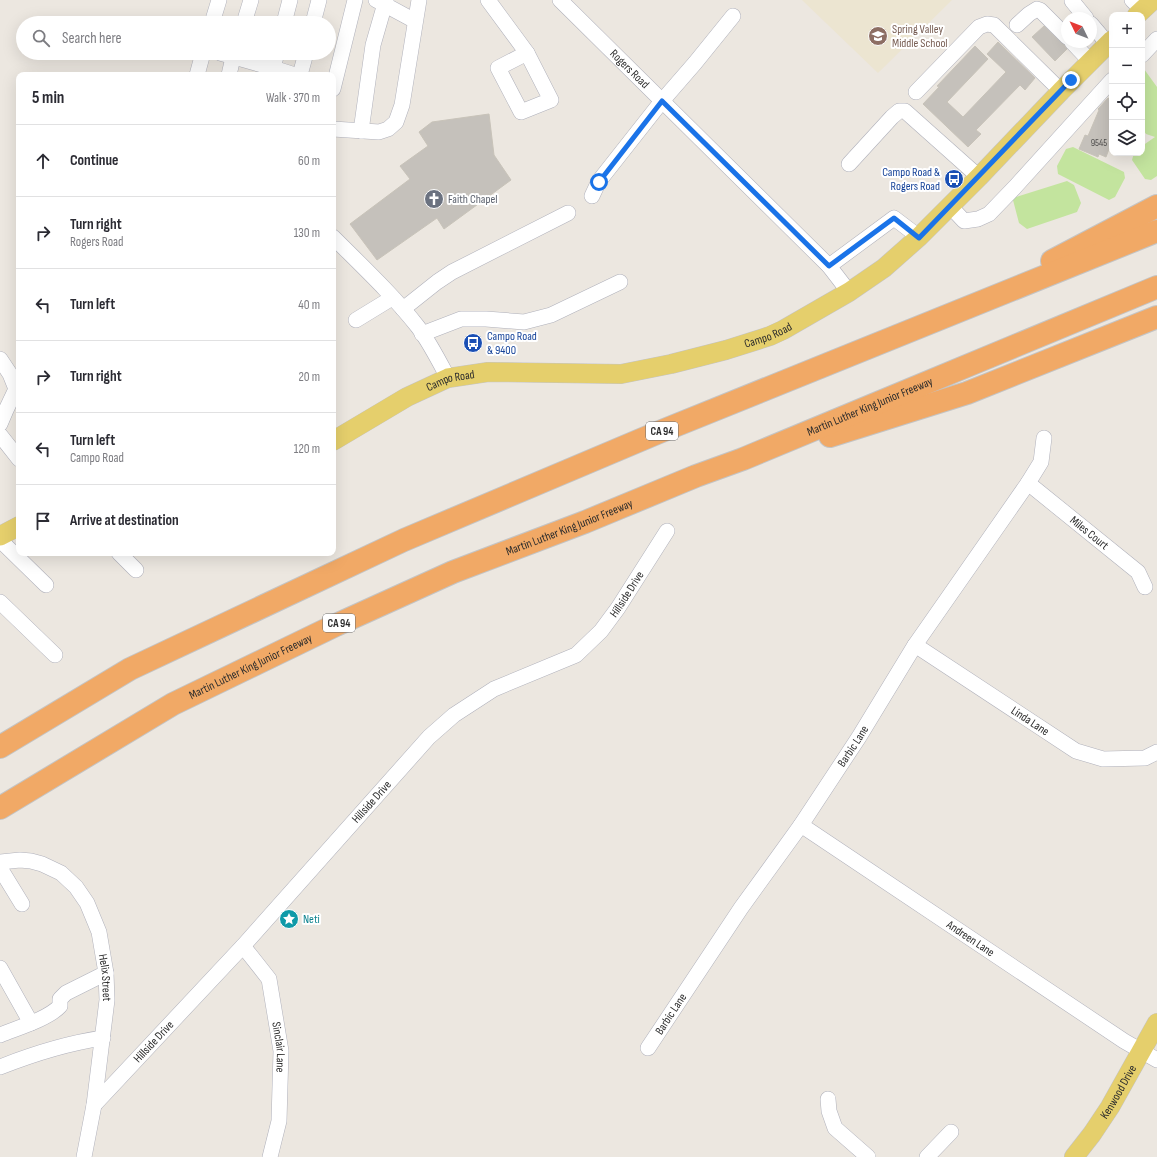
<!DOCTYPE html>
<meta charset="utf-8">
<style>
:root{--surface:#fff;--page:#f7f7f7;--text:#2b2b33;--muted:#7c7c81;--line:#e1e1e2}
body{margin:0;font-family:"Sofia Sans Condensed",sans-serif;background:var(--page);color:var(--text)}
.controls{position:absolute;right:12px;top:12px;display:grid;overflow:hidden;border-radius:8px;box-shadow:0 4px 16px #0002}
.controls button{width:36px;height:36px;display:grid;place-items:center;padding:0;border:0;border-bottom:1px solid var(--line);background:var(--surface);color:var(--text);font:20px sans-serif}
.compass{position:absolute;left:1061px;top:12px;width:36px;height:36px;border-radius:50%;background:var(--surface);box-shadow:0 4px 16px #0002;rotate:313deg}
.stop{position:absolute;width:12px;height:12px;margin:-9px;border:3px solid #1a73e8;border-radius:50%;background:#fff}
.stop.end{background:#1a73e8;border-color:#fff;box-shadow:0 1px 4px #0008}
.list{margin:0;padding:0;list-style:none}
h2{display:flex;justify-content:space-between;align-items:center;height:52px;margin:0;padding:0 16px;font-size:17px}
h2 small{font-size:13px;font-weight:400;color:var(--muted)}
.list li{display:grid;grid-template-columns:26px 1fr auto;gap:12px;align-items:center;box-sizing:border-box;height:72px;padding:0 16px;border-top:1px solid var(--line)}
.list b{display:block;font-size:15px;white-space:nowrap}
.list p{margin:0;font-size:13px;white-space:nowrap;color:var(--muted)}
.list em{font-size:13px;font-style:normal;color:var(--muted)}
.icon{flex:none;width:22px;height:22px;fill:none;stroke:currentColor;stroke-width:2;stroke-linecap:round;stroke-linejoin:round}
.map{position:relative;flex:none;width:1157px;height:1157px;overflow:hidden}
.search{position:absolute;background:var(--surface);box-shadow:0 4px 16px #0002;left:16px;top:16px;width:320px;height:44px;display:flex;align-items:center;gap:10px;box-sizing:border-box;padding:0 14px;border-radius:22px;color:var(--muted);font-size:15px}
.panel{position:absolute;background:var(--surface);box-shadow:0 4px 16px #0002;left:16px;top:72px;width:320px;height:484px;border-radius:8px}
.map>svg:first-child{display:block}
</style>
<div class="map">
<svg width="1157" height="1157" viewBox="0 0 1157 1157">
<rect width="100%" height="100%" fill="#ece7e0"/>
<path fill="#ece5d1" d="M802 0H952L878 73Z"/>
<path fill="#c3e49e" d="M1142 69H1144L1157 87V176L1151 180 1145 179 1132 160 1134 153H1142V146L1155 137 1146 134 1142 128Z
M1073 147 1124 172 1125 178 1115 197 1109 200 1058 174 1057 166 1066 149Z
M1067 181 1074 185 1081 203 1077 212 1027 229 1019 223 1013 200 1016 197Z"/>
<path fill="#c5c1bb" stroke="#c8c3b9" d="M1044 26 1064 45 1067 49 1055 61 1032 37Z
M998 42 1035 78 1025 90 1020 85 976 130 981 134 968 147 923 104 939 87 937 86 975 46 988 59 947 102 963 117 1006 72 987 54Z
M1108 98 1112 100V116L1109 123 1112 124V141L1106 157 1099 154 1098 157 1079 149 1085 135 1088 136 1099 110 1098 109Z
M489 114 494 155 511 180 444 229 437 218 377 260 350 224 410 179 400 166 428 146 419 132 432 122Z"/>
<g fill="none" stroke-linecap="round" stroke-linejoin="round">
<defs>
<g id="minor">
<path d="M376 0 415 21"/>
<path d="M488 0 527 53"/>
<path id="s1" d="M560 0 829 266 849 292"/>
<path d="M1132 0 1142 10"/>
<path d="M1072 1 1086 18"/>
<path d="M212 23 219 0"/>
<path d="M244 23 251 0"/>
<path d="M284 23 290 0"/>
<path d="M313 23 319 0"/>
<path d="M1091 24 1108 44"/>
<path d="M1017 25 1029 14 1037 9 1040 10 1067 37"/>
<path d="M1072 42 1090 61"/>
<path d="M220 53 273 68 295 75"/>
<path d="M527 53 551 100 521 112 498 68Z"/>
<path d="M1142 55 1157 39"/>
<path d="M197 75 203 53"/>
<path d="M229 75 234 53"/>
<path d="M271 75 277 53"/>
<path d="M300 75 306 53"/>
<path d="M333 89 355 0"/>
<path d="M916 92 979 27 987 24 994 25 1061 91"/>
<path d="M333 129 379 132 388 129 396 122 402 105 419 0"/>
<path d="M361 131 373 45 386 0"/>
<path d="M849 164 892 117 899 111H905L979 177"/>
<path d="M592 196 599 181 662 101 695 63 733 16"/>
<path d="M950 206 964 221 978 219 989 214 1015 187 1112 80"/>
<path d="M333 237C362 266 393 295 418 327 430 343 439 361 448 378"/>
<path d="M829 266 894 218 919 237"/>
<path d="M403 309 437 282 452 272 568 213"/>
<path d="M356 320 392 298"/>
<path d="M422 334 461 319H486L524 322 551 315 620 282"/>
<path d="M0 359 10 374 16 389 6 410 0 424"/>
<path d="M0 435 19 459"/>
<path id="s2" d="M1028 483 1138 572 1145 587"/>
<path d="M0 540 46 585"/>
<path d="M119 553 136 570"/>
<path d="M0 602 55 655"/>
<path id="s3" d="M915 645 1076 751 1103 759 1145 758 1157 752"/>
<path id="s4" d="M801 825 1124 1041 1157 1060"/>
<path id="s5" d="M0 862 20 860 31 861 42 864 61 873 76 887 87 903 99 932 106 973 107 1000 94 1105 84 1157"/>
<path d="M0 866 3 873 22 904"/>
<path id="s6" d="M243 946 269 979 281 1051 279 1121 270 1157"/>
<path d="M0 968 31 1023"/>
<path d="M0 1035C17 1028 48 1019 60 1006V999L66 993 106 973"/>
<path id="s7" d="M648 1048 741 908 801 825 859 737 915 645 1028 483 1041 462 1044 438"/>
<path d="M0 1067C33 1054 68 1043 103 1038"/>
<path d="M828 1099 829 1111 835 1128 868 1157"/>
<path id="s8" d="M94 1105 243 946 429 737 454 715 494 689 576 655 601 631 618 608 667 531"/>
<path d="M927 1157 951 1132"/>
</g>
<g id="major">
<path d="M1137 15 1153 0"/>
<path id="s9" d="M333 441 407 397 448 378 488 372 621 374 671 364 726 350 770 336 783 330 849 292 884 268 919 237 979 177 1061 91 1112 40"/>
<path d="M0 536 19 526"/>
<path id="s10" d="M1074 1157 1092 1134 1110 1107 1157 1023"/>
</g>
<g id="highway">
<path d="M1052 261 1157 206"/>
<path d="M830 436 967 393 1157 317"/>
<path d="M0 747 130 669 404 540 657 433 1157 231"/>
<path id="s11" d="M0 808 173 704 336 625 453 572 585 522 696 476 743 459 1157 287"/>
</g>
</defs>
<use href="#minor" stroke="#b0b1bb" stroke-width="16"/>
<use href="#major" stroke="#c4c4c4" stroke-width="20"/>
<use href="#highway" stroke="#c4c4c4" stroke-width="24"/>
<use href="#minor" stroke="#fff" stroke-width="15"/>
<use href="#major" stroke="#e5cf6c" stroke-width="19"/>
<use href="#highway" stroke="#f1a966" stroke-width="22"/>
</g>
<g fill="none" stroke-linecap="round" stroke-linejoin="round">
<path stroke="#1a73e8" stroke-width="5" d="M599 182 662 101 829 266 894 218 919 238 1071 80"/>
</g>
<defs>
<symbol id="school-disc" viewBox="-11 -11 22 22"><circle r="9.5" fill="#8d6e63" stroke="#fff"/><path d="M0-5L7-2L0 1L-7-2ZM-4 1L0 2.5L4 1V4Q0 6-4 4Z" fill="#fff"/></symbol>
<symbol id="bus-disc" viewBox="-11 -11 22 22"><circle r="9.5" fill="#1a4fb4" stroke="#fff"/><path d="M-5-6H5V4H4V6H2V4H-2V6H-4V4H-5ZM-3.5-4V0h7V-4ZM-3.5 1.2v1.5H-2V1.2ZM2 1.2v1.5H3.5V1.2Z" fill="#fff"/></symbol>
<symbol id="church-disc" viewBox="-11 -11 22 22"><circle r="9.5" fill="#6b7280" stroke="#fff"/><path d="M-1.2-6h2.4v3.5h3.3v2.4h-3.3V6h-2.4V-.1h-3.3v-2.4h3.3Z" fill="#fff"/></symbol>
<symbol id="sight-disc" viewBox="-11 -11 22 22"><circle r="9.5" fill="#0f9aa8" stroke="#fff"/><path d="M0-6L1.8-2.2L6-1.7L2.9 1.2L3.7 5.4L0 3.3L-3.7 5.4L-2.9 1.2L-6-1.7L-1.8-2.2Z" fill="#fff"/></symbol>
</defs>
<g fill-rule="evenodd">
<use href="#school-disc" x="867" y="25" width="22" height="22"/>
<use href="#bus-disc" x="943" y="168" width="22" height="22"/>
<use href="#church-disc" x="423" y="188" width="22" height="22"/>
<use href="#bus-disc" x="462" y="332" width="22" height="22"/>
<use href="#sight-disc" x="278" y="908" width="22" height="22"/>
</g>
<g text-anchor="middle" stroke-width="4" stroke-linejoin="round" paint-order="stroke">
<g font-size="10" fill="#525150">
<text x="1099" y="146">9545</text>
</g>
<g fill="#fff" stroke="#6b6b6b" stroke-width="1">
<rect x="646" y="422" width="32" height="18" rx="3"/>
<rect x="323" y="614" width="32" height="18" rx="3"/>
</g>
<g font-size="11" font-weight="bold" fill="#2c2c2c">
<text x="662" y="435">CA 94</text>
<text x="339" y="627">CA 94</text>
</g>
<g font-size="12" fill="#785e54" stroke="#fff" text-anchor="start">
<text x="892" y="33">Spring Valley<tspan x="892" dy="14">Middle School</tspan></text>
</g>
<g font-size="12" fill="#2c2c2c" stroke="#fff">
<text dy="4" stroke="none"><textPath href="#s1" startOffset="98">Rogers Road</textPath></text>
<text dy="4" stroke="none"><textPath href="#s9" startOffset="457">Campo Road</textPath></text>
<text dy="4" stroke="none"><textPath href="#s9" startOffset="133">Campo Road</textPath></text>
<text dy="4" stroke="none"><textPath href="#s11" startOffset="960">Martin Luther King Junior Freeway</textPath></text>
<text dy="4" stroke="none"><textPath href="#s11" startOffset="636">Martin Luther King Junior Freeway</textPath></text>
<text dy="4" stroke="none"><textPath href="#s2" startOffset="79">Miles Court</textPath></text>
<text dy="4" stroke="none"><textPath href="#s8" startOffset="747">Hillside Drive</textPath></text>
<text dy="4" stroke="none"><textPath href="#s11" startOffset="288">Martin Luther King Junior Freeway</textPath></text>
<text dy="4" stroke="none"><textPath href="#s3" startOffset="138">Linda Lane</textPath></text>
<text dy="4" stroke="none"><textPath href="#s7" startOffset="365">Barbic Lane</textPath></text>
<text dy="4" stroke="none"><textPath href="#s8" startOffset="411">Hillside Drive</textPath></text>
<text dy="4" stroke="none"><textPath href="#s4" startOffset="204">Andreen Lane</textPath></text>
<text dy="4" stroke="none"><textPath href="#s5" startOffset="181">Helix Street</textPath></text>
<text dy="4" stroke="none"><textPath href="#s7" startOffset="41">Barbic Lane</textPath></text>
<text dy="4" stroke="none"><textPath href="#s8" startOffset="87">Hillside Drive</textPath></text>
<text dy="4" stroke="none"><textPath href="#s6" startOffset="111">Sinclair Lane</textPath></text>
<text dy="4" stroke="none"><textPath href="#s10" startOffset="79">Kenwood Drive</textPath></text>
</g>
<g font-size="12" fill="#164399" stroke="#fff" text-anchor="end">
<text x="940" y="176">Campo Road &amp;<tspan x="940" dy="14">Rogers Road</tspan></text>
<text x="487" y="340" text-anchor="start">Campo Road<tspan x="487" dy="14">&amp; 9400</tspan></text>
</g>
<g font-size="12" fill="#5b616d" stroke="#fff" text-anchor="start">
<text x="448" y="203">Faith Chapel</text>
</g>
<g font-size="12" fill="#0d838f" stroke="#fff" text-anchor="start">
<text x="303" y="923">Neti</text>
</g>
</g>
</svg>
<div class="controls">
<button>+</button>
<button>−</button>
<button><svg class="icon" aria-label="locate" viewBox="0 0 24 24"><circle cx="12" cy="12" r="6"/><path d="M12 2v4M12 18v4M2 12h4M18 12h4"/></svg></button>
<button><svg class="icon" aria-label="layers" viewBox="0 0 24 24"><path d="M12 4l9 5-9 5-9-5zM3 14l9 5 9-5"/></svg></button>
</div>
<svg class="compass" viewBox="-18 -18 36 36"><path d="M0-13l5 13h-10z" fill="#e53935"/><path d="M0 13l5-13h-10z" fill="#7c7c81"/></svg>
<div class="stop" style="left:599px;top:182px"></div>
<div class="stop end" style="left:1071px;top:80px"></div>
<div class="search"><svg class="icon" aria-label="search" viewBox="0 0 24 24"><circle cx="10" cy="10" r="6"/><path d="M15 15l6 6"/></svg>Search here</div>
<section class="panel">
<h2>5 min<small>Walk · 370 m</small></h2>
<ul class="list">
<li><svg class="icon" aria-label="ahead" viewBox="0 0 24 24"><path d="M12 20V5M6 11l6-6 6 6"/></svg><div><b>Continue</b></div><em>60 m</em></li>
<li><svg class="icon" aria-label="right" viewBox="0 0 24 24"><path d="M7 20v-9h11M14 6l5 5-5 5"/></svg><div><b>Turn right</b><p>Rogers Road</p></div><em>130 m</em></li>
<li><svg class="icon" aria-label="left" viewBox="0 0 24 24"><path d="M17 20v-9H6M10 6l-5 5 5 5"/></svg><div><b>Turn left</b></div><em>40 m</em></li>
<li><svg class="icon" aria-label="right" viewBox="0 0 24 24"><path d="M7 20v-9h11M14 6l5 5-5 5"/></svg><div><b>Turn right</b></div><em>20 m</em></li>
<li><svg class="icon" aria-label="left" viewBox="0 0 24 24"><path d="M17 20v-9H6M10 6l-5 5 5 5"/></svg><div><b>Turn left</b><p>Campo Road</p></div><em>120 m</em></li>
<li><svg class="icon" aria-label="arrive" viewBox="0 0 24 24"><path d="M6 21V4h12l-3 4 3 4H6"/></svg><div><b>Arrive at destination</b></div></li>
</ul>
</section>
</div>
